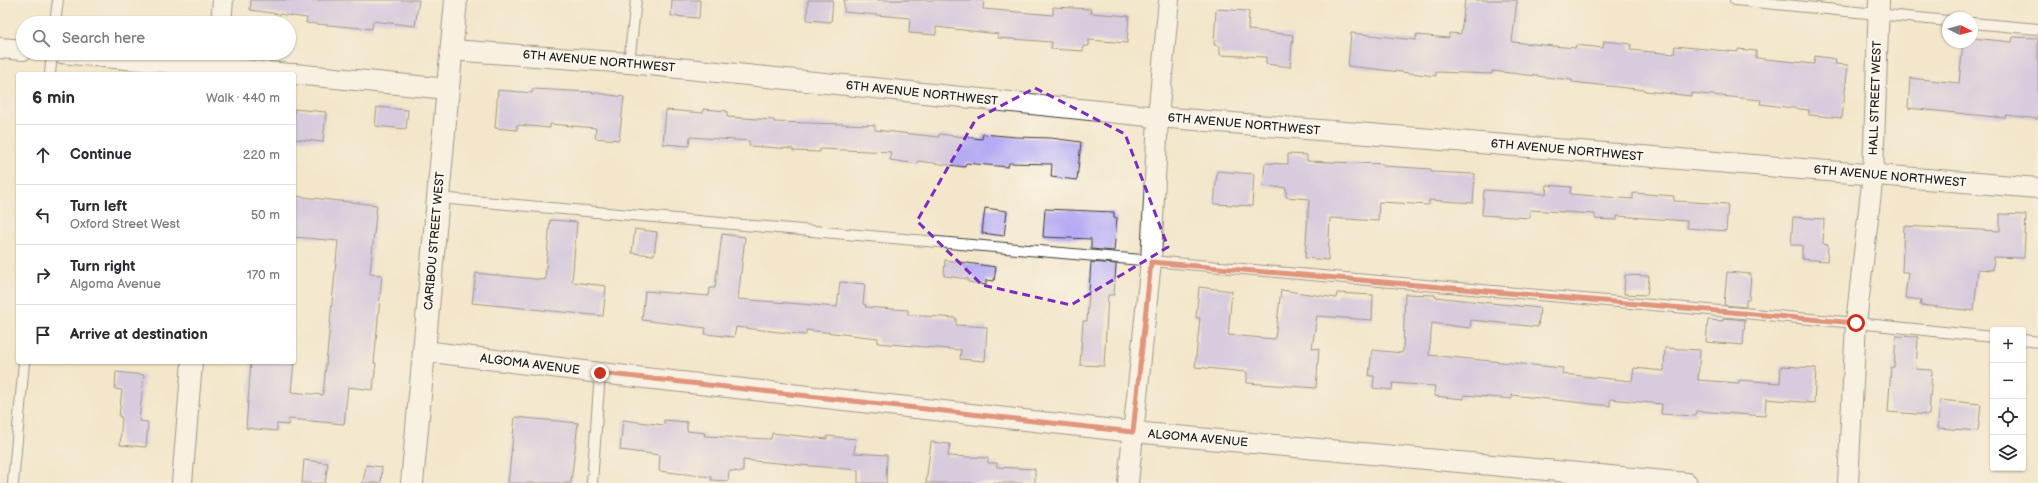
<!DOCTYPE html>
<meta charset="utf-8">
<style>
:root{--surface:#fff;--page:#f7f7f7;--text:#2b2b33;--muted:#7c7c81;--line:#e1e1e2}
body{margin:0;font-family:"Balsamiq Sans",sans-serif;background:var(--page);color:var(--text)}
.controls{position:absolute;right:12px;bottom:12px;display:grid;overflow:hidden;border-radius:4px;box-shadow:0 1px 3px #0004}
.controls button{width:36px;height:36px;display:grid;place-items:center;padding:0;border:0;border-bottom:1px solid var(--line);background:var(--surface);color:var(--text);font:20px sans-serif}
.compass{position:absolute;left:1942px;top:12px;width:36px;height:36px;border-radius:50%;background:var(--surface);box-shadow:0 1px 3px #0004;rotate:95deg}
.stop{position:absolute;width:12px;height:12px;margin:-9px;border:3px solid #c8321e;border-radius:50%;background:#fff}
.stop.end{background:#c8321e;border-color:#fff;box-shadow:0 1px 4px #0008}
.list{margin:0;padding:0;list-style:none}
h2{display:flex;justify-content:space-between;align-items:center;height:52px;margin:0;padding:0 16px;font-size:17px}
h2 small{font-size:13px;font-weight:400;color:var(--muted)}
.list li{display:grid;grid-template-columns:26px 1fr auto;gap:12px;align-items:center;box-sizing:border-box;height:60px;padding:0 16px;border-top:1px solid var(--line)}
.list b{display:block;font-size:15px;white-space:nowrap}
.list p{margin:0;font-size:13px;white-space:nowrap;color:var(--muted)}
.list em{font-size:13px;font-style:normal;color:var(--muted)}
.icon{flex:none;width:22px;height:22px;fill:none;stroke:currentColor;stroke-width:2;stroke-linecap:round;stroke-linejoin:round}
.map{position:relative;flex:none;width:2038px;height:483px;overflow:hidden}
.search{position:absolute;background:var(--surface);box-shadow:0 1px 3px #0004;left:16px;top:16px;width:280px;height:44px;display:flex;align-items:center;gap:10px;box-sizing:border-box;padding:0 14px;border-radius:22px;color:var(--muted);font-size:15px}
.panel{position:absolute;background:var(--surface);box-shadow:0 1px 3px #0004;left:16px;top:72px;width:280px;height:292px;border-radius:4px}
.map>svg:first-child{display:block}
</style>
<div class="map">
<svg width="2038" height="483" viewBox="0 0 2038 483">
<rect width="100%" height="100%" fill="#fbf7ec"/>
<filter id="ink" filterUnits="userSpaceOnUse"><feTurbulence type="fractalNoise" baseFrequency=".025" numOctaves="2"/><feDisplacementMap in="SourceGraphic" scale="8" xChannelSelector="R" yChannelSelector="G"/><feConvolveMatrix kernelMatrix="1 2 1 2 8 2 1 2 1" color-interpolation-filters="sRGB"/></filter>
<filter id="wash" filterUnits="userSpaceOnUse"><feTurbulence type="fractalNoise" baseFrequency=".012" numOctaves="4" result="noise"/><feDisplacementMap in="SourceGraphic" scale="16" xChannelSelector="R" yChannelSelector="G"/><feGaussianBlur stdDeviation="0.9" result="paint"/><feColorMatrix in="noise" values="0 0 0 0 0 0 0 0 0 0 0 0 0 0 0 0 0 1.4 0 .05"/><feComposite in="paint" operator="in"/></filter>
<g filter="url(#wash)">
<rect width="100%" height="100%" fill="#f3e6cb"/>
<g id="blocks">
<path fill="#b5abf4" d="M251 0H419L415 26 373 21 372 29 306 23 307 18 250 10Z
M672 0H700L699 18 671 16Z
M808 0H833L831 22 807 20Z
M844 0H984L983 9 1053 15V7L1091 9 1090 13 1129 16 1127 43 1089 40V46H1084L1083 51 1051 49 1052 42 998 38V34L936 27V35L909 33 910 18 844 12Z
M1465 0H1517L1512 42 1575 48 1576 45 1603 48 1604 41 1631 44 1630 50 1674 54 1675 46 1738 52V49L1756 51V58L1814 64 1815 56 1836 59 1835 64 1848 65 1842 118 1809 115V110L1760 104 1761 100 1691 93V96L1645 91V90L1572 82V80L1492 71V74L1436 72V76L1348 66 1351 33 1416 40V35L1449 38V33L1461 34Z
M1216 9 1249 11 1248 30 1293 35 1290 67 1266 64V57L1220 55V46L1214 45Z
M2013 37 2038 38V119L2006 115 2005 118 1908 108 1910 78 1959 83 1963 42H1972V38L2012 42Z
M533 89 589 92 624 97 619 140 595 138 596 128 550 124V128L517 125V130L495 128 498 90 532 93Z
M377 107 408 110 406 129 375 126Z
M294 109 326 112 323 142 294 139Z
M703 109 727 111V117L774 120V122L875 125V130L939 137V134L982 139 983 134 1016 137 1051 138 1081 142 1077 180 1051 177 1052 164 1009 163 1008 167 966 163 965 167 918 161V164L890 160 891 152 820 149V152L793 151V149L749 146V141L690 137 689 146 663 144 666 110 703 113Z
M1288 154 1307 155V161L1383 164V166L1431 169V172L1475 174 1473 203 1429 200V205L1381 202H1379L1378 221 1330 218 1328 260 1305 258 1309 199 1286 197V188L1263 186 1265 163 1288 164Z
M1217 171 1254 174 1252 206 1214 204Z
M1547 185 1571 187 1570 194 1633 199V193L1674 196V201L1728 204 1726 231 1687 228V221L1617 216V220L1595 219V214L1530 210V218L1482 215 1484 190 1546 194Z
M294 196 377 205 370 274 382 275 374 363H376L373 390 348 387 344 424 289 419 288 425 277 424V431L246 428 251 362H294L291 392 323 395 338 241 294 237Z
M985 208 1007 211 1004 236 982 233Z
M1045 209 1114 212V217L1117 218 1114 251 1091 249V239L1043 237Z
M2000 214 2026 215 2024 258 1994 257 1993 270 1978 269 1974 311 1920 305 1921 300 1905 298 1908 272H1902L1904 226 2000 231Z
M1793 217 1824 219 1823 244 1828 245 1827 261 1802 259V245H1791Z
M550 220 577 222 572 282 606 286 603 316 472 303 476 273 545 280Z
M635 229 657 232 654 255 632 253Z
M722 234 745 237 738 299 837 307 840 282 865 284 863 304 866 305 865 307 908 310V315L956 318V325L987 327 985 361 960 359 961 350 878 343V338L806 330V335L736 327 734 337 705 334 706 328 642 320 645 291 709 296 710 288H715Z
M945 260 996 267 994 281 986 280V285L968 282V279L944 276Z
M1091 262 1116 264 1114 295H1108L1104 366 1080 365 1083 321H1087Z
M1727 272 1751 274 1749 300H1746V307L1724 305Z
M1625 275 1649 276 1647 295 1624 294Z
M1199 287 1232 291 1228 335 1275 339 1281 290 1336 298 1337 293 1373 295 1372 320 1317 316 1312 348 1319 349 1316 388 1247 383V372L1195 367 1200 318H1196Z
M1405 294 1435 295V297L1471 301 1540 308 1538 327 1471 320 1470 328 1432 323 1429 355 1563 368 1562 374 1632 381 1634 368 1664 371 1665 348 1700 350 1698 380 1739 383V380L1780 383 1781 366 1816 368 1814 403 1766 399 1765 416 1696 411 1695 416 1661 414 1662 404 1610 399V406L1512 395V399L1464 395V399L1434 396 1435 386 1393 383 1392 390 1373 388 1374 376H1369L1372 350 1402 353 1403 350Z
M1723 318 1745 320 1743 345 1706 342 1708 320 1723 321Z
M1896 336 1918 337 1916 369 1932 370 1929 415 1888 412 1891 367H1894Z
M116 372 144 375 139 421 148 422 146 447 120 445 122 417H119L122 390 115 389Z
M1940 400 1981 404 1978 431 1938 428Z
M515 417 578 423 571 483H508Z
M623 420 664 425V420L687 422V431L705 433 704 436 771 439 772 433 827 439V436L856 439 854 453 887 455 886 483H858V470L743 460V472L729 471 728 481 711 480V477L659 471 660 455 620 450Z
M931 442 950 444 948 456 988 458V463H997V467L1035 469V483H926Z
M304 460 328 463 325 483H302Z
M366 465 382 467 381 483H363Z"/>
</g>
</g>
<g filter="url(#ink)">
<use href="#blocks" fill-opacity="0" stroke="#3c3a36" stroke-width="1"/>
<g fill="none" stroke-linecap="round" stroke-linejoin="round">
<defs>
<path id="lane" d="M1735 0 1948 21
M55 23 58 0
M1972 23 2038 29
M629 63 636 0
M50 74 52 53
M438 198 1856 323 1993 337
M2023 340 2038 342
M13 483 24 362
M592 483 600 373"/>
<path id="street" d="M221 23 223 0
M0 48 23 50
M452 50 629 63 1158 117 2038 188
M61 53 290 74
M294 74 448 89
M424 351 600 373 1133 432 1687 483
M182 483 192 362
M1128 483 1151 261 1158 117 1169 0
M1848 483 1856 323 1873 174 1879 0"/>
<path id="secondary" d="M412 483 456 0"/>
</defs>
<use href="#lane" stroke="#3c3a36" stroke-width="12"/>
<use href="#street" stroke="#3c3a36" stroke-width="22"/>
<use href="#secondary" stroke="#3c3a36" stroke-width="24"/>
<use href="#lane" stroke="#fff" stroke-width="10"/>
<use href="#street" stroke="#fff" stroke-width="20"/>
<use href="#secondary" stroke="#fff" stroke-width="22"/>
</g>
</g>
<g fill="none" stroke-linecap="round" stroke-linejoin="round" filter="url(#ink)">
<path stroke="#c8321e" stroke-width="5" d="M600 373 1133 432 1151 262 1856 323"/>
</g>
<path d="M0 0H2038V483H0ZM1035 88 1125 134 1168 247 1071 305 982 285 917 221 976 119Z" fill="#f3e6cb" fill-opacity=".55" fill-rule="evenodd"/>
<path fill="none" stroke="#7b2cbf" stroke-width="3" stroke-dasharray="8 5" stroke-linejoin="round" d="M1035 88 1125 134 1168 247 1071 305 982 285 917 221 976 119Z"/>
<g text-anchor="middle" stroke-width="4" stroke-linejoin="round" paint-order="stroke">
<g font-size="12" fill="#1c1c1c" stroke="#fbf7ec">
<text transform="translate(599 61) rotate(5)" y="4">6TH AVENUE NORTHWEST</text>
<text transform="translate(922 93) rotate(6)" y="4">6TH AVENUE NORTHWEST</text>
<text transform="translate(1875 98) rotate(-88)" y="4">HALL STREET WEST</text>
<text transform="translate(1244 124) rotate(5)" y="4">6TH AVENUE NORTHWEST</text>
<text transform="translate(1567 150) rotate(5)" y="4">6TH AVENUE NORTHWEST</text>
<text transform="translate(1890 176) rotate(5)" y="4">6TH AVENUE NORTHWEST</text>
<text transform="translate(434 241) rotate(-85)" y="4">CARIBOU STREET WEST</text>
<text transform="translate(530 364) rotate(7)" y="4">ALGOMA AVENUE</text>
<text transform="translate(1198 438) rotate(5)" y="4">ALGOMA AVENUE</text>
</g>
</g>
</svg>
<div class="controls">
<button>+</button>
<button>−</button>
<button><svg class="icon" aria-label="locate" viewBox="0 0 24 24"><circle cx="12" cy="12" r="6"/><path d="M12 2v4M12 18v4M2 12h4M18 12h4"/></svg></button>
<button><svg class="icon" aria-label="layers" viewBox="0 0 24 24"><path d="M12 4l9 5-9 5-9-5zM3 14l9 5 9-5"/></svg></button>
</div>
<svg class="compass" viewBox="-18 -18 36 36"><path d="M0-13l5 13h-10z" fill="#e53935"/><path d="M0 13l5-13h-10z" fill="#7c7c81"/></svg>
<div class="stop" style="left:1856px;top:323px"></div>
<div class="stop end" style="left:600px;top:373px"></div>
<div class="search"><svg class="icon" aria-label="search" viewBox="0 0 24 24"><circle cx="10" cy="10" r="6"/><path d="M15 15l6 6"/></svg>Search here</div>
<section class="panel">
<h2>6 min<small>Walk · 440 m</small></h2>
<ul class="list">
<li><svg class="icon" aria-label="ahead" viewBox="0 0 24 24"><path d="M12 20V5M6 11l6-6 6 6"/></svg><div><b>Continue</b></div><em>220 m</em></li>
<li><svg class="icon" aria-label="left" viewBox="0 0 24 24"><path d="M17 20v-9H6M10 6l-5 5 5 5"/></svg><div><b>Turn left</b><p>Oxford Street West</p></div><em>50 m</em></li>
<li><svg class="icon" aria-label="right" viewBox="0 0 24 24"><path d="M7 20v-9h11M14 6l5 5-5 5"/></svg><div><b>Turn right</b><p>Algoma Avenue</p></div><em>170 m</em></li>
<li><svg class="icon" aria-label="arrive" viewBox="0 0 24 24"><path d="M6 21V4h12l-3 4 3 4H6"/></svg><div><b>Arrive at destination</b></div></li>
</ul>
</section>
</div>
